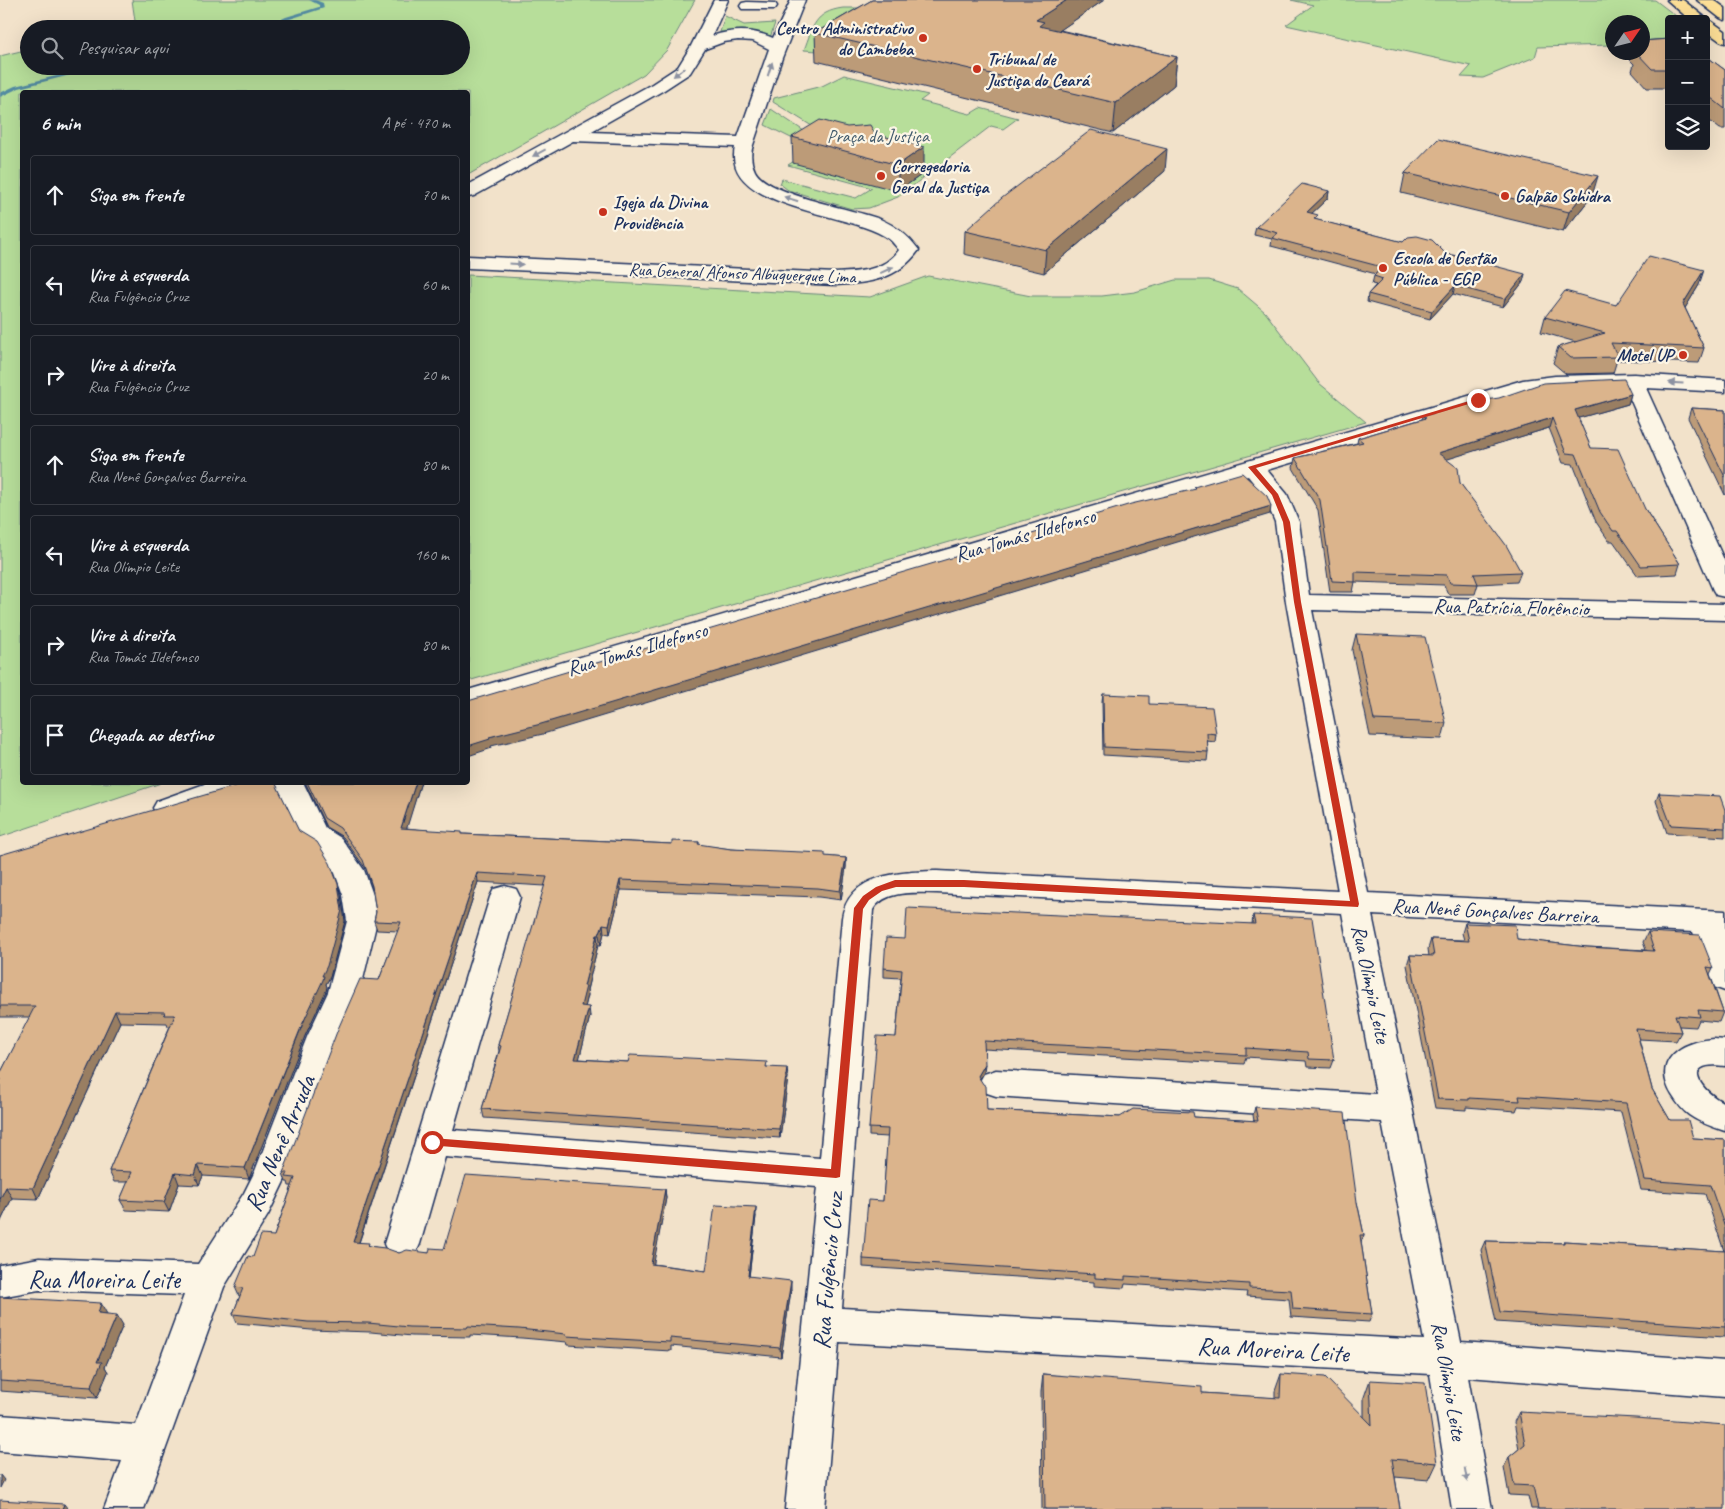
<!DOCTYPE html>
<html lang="pt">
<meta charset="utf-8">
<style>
:root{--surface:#171b24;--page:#20242c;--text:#f1f3f6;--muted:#9ea1a6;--line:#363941}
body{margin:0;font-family:Caveat,sans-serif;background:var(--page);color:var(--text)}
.controls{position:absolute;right:15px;top:15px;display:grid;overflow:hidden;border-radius:5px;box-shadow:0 5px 20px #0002}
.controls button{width:45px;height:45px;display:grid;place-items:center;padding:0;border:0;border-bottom:1px solid var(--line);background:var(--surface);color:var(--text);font:25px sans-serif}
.compass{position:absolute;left:1605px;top:15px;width:45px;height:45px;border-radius:50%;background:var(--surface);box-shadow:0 5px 20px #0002;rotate:55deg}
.stop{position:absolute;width:15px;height:15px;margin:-11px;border:4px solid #c8321e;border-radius:50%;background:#fff}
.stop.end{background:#c8321e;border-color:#fff;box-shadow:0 1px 5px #0008}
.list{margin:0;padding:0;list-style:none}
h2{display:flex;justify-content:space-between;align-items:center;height:65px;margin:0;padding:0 20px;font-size:21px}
h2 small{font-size:16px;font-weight:400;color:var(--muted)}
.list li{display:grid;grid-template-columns:32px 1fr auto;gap:15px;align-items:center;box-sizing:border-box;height:80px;margin:0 10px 10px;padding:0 10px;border:1px solid var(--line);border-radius:5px}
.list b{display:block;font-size:19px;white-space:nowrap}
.list p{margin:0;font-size:16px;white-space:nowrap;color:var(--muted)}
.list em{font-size:16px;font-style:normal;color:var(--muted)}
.icon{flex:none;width:28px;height:28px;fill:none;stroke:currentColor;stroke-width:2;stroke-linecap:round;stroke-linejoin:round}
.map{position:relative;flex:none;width:1725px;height:1509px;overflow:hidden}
.search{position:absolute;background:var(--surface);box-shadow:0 5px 20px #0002;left:20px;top:20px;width:450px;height:55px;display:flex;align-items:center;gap:12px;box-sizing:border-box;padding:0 18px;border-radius:28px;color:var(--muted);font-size:19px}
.panel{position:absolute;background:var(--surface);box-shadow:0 5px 20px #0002;left:20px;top:90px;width:450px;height:695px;border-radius:5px}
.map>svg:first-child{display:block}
</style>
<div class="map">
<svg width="1725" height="1509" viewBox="0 0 1725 1509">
<rect width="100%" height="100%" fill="#f2e2ca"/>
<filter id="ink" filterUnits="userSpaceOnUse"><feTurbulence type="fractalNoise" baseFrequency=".02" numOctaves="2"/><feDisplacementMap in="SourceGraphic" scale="10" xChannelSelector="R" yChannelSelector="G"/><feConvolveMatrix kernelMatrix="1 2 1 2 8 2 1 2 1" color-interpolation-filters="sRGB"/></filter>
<g filter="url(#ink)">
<path fill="#b7de9a" stroke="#69867c" d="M132 0H695L667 50 644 74 468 175V92H22V782L161 783 0 837V56L29 49V66H461V29H107L135 21Z
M1291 0H1655L1680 19H1669V43H1643L1642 22H1612V45L1538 47 1535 57 1483 78 1461 77 1471 66 1286 25 1313 5Z
M843 8H862L831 52 804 50C813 27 814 12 843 8Z
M725 16 744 25 775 23 770 38 739 32H720Z
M844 75 928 95 920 101 970 114 980 108 1018 118 1003 129 991 126 898 197 869 208 852 209 788 190 780 184 782 179 856 198 872 188 788 165 823 142 820 131 773 102 774 98 822 86Z
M771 109 807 133 803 144 765 125Z
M468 275 870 297 928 276 1031 296H1102L1135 292 1175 280H1209L1238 289 1265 312 1319 383 1366 422 468 681Z"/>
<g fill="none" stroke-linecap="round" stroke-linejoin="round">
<path fill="#528ba2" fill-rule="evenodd" d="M309 0H315L323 3 324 8 290 19 267 29H260L286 17 319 7V5Z
M97 66H106L19 88 0 97V93L15 86Z"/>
<defs>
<path id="street" d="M714 0H728L712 36C734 29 752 29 773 38L791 0H805L782 58 753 145C750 154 751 163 755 171 767 195 854 209 880 219 896 226 908 235 919 250 897 280 870 283 835 285L468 268V256L835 273C858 272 884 271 899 250 896 247 893 242 889 239 854 212 721 210 735 147L573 141 474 196 468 197V185L652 84 678 67 691 46ZM738 40 753 41 769 49 738 137 590 132 664 90 690 73 705 49 724 42Z
M747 2 775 3 777 6 775 9H742L740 6 742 3Z
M1634 374 1725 380V392L1646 388 1725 562V597L1716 595 1713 590 1625 387 1580 388 1533 391 1267 470 1287 494 1299 522 1309 595 1725 604V620L1312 610 1368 893 1725 911V991L1714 987 1693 932 1372 915 1461 1342 1725 1361V1397L1468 1377 1492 1509H1452L1430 1374 839 1342 825 1509H785L817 1187 445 1157 420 1244 415 1255 402 1260 389 1255 384 1244 490 897 494 889 505 886 516 889 520 897 453 1130 820 1158 842 918C849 873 901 872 937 871L1338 891 1286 602 1275 522 1264 496 1248 476 468 708V690L1523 380 1555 376ZM937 893 1342 913 1376 1094 996 1070 984 1074 979 1083 984 1092 996 1096 1382 1122 1424 1340 842 1308 873 910C885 889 916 893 937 893Z
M210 782H255L251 789 167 818 157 815 153 808 157 801Z
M275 782H303L325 828 341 838 364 870 373 895 377 921 360 992 339 1037 289 1171 268 1215 224 1287 144 1509H104L122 1461 0 1451V1415L136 1425 184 1295 39 1290 0 1297V1265L39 1258 198 1264 244 1193 255 1171 307 1037 328 992 347 921 343 895 335 873 321 852 304 841Z
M1714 1039 1725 1040V1066C1680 1060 1699 1091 1725 1103V1131C1713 1127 1700 1123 1689 1115 1682 1110 1677 1103 1672 1095 1651 1060 1682 1041 1714 1039Z"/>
<path id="primary" d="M1667 0H1683L1707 19H1689Z
M1697 0H1714L1725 8V20L1720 18Z
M1706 19 1711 21 1725 31V43L1720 41 1706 31Z"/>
</defs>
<use href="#street" stroke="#1b2f5e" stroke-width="3"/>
<use href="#primary" stroke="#1b2f5e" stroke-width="3"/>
<use href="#street" fill="#fcf5e5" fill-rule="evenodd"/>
<use href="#primary" fill="#fcde96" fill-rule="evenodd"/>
</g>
<path fill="#bc9b78" stroke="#1b2f5e" d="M872 0H1104L1060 30 1177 57 1174 85 1113 133 816 61 815 33Z
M1669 39V88H1647L1632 71 1634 64 1629 59 1631 52H1642V41Z
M1706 56 1725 70V129H1720L1706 118Z
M875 134 924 173 898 191 793 163 792 137Z
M1165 171 1044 273 964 254 965 231Z
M1405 173 1592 196 1563 232 1401 193Z
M1329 191 1328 198 1312 213 1317 220 1445 253 1523 282 1503 307 1453 294 1430 319 1367 302 1368 294 1376 285 1372 284 1374 276 1376 274 1271 246 1272 239 1254 235 1256 227Z
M1699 285 1685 308 1704 348 1699 363 1617 360 1613 373 1566 374 1553 363 1558 347 1576 342 1541 332 1545 317 1616 305Z
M1631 394 1628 404 1578 418 1591 448 1645 509 1680 564 1677 574 1638 576 1613 541H1609L1596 522 1573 464 1563 463 1549 428 1446 459 1460 483 1521 572 1517 582 1478 584 1475 594H1448L1444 585 1355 582 1353 592H1330L1318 510 1293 468 1295 458 1357 443 1358 438 1422 419 1423 416Z
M1691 408 1725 410V495L1688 418Z
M1356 634 1446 723 1442 739 1370 736 1352 650Z
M1103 694 1149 704 1216 734 1215 742 1207 741 1208 752 1207 761 1103 755 1102 702Z
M305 782H421L406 828 463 834 672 844 699 842V845L731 849 846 858V867L841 900 819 897 621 890 610 934 604 933 601 945H598L587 990 588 995 585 1007 590 1016 579 1059 628 1062 767 1067 788 1077 780 1138 484 1118 482 1109 499 1051 498 1045 545 886 478 882 359 1243 399 1253H429L444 1249 665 1189 666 1198 653 1264 706 1271 756 1216 749 1277 791 1290 781 1357 671 1346V1351L568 1345 567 1342 522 1338 470 1335V1337L412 1336 371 1332 311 1330 237 1323 233 1314 240 1296H239L235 1287 253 1257 274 1236 292 1186H289L288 1182H286L283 1173 379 980 398 931 377 930 374 921 376 912 373 890 366 869 343 837 326 827Z
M1659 793 1725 810V837L1667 833 1656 801Z
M299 831 341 895 345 921 330 977 326 984 327 987 326 991 305 1036 249 1179 203 1176 199 1185 179 1184 169 1212 126 1210 120 1200 128 1182H114L109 1171 170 1026H168L167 1023 120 1022 38 1199 12 1198 0 1223V1074L30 1017H0V855Z
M1253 915 1334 1060 1331 1068 1307 1067 1306 1061 1246 1057 1244 1064 984 1049V1072L980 1079 987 1110 1120 1117H1194L1254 1121 1253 1115 1255 1107 1357 1202 1364 1235 1361 1242 1372 1314 1369 1322 1291 1317 1289 1299 1246 1296 1247 1292 1125 1284 1124 1288 1094 1286V1282L863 1267V1259L883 1201 888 1137 869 1136V1128L896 1037 901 978 884 977V968L1252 924Z
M1465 923 1517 939 1587 947 1646 950 1643 942 1648 932 1713 968 1710 974 1723 1012 1719 1022 1699 1020 1696 1027 1679 1026 1681 1032 1676 1041 1639 1039 1652 1089 1670 1120 1693 1138 1725 1140V1337L1496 1322 1481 1250 1485 1241 1563 1243 1564 1241 1724 1251 1705 1194 1641 1190 1621 1112 1518 1106 1516 1111 1466 1107V1110L1435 1108 1407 965 1410 955 1429 956 1428 949 1431 939 1464 940 1462 933Z
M0 1297 107 1314 123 1325 105 1367 108 1372 97 1398 0 1391Z
M1043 1374 1202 1393 1275 1398V1391L1281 1374 1364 1418V1397L1370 1380 1437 1463 1429 1480 1395 1477 1400 1509H1042L1041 1392Z
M1519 1412 1725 1509H1531L1528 1496 1509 1495 1504 1467 1509 1457 1519 1449 1514 1422Z"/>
<path fill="#997e62" stroke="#1b2f5e" d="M1067 0H1104L1043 42 1036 20Z
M1177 57 1174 85 1113 133 1116 103Z
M924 147V173L898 191V165Z
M1167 149 1165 171 1044 273 1046 250Z
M1598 176 1592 196 1563 232 1569 212Z
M1329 191 1328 198 1306 219 1307 212Z
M1704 270 1699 285 1678 320 1683 304Z
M1525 274 1523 282 1503 307 1505 299Z
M1455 286 1453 294 1430 319 1432 311Z
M1631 394 1628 404 1572 420 1575 410Z
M1552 418 1549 428 1435 463 1438 453Z
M1271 506 1270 514 543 734 491 746 492 748 468 756V746L489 737Z
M416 782H421L404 837 401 828Z
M846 858V867L841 900 840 891Z
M477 873 478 882 356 1251 353 1242Z
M620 880 621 890 610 934 609 925Z
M338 884 341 895 345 921 330 977 326 984 327 987 326 991 305 1036 249 1179 245 1168 322 976Z
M603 924 604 933 601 945 599 935Z
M597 935 598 945 587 990 588 995 583 1016 581 1006 584 986Z
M589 1007 590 1016 577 1068 575 1059Z
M115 1011 120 1022 38 1199 33 1188Z
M985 1064 984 1072 977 1084 978 1076Z
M787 1068 788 1077 780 1138 779 1129Z
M198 1165 203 1176 199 1185 195 1175Z
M175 1173 179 1184 169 1212 164 1202Z
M6 1187 12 1198 0 1223V1199Z
M665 1189 666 1198 652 1273 651 1264Z
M756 1207V1216L748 1285V1276Z
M791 1281V1290L781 1357 780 1348Z
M101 1303 107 1314 98 1313Z
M117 1315 123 1325 105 1367 108 1372 97 1398 91 1387 97 1362Z
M0 1475 4 1480 0 1488Z
M64 1504 68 1509H62Z"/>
<path fill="#dbb48c" stroke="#1b2f5e" d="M872 0H1067L1036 20 1044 22 1039 26 1177 57 1116 103 815 33Z
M1669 39V69H1652L1637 53 1642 52V51L1645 50 1642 48V41Z
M1706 56 1725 70V109L1706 94Z
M820 120 847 127 870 125 875 134 924 147 898 165 792 137Z
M1091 130 1167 149 1046 250 965 231 1002 198Z
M1438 139 1598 176 1569 212 1405 173Z
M1302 184 1329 191 1307 212 1318 215 1314 219 1403 242 1408 237 1417 236 1432 240 1445 253 1525 274 1505 299 1455 286 1432 311 1368 294 1383 279 1374 276 1382 267 1272 238 1278 233 1256 227Z
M1649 256 1704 270 1683 304 1704 348 1611 343 1618 357 1571 358 1558 347 1605 333 1545 317 1565 291 1616 305Z
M1624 379 1631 394 1575 410 1591 448 1618 449 1645 509 1680 564 1641 566 1617 531H1613L1600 512 1576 454 1566 453 1552 418 1438 453 1458 468 1460 483 1506 545 1521 572 1474 574 1478 584 1450 583 1447 575 1355 572V582L1332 581 1320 500 1295 458 1363 442 1358 438 1426 418 1423 416 1479 401 1499 398 1543 383Z
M1691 408 1725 410V477Z
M1242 473 1267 496 1271 506 541 724 489 737 490 739 468 746V701L975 551 1024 539 1022 537 1131 504 1196 489 1194 487Z
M1356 634 1425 637 1446 723 1374 720Z
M1103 694 1149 696V704L1212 707 1216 734 1207 733 1208 752 1104 747Z
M249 782H275L299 831 317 842 330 863 338 884 342 910 327 966 322 976H324L323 980 302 1025 245 1168 198 1165 195 1175 175 1173 164 1202 120 1200 132 1172 109 1171 175 1015H164L165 1012 115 1011 33 1188 6 1187 0 1199V1074L35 1006H0V855Z
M307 782H416L401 828 462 832V834L672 844V841L699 842 698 844 731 849 825 853V856L846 858 840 891 818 888 620 880 609 925 603 924 599 935H597L584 986H586L581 1006 589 1007 575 1059 628 1062 630 1055 767 1062 766 1067 787 1068 779 1129 482 1109 501 1046 498 1045 547 877 477 873 353 1242 369 1243 368 1246 385 1248 399 1253 407 1250 429 1253 430 1248 444 1249 466 1175 665 1189 651 1264 706 1271 715 1205 756 1207 748 1276 791 1281 780 1348 670 1338V1342L566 1336V1334L519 1329 468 1326 467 1328 409 1327 368 1323 308 1322 233 1314 243 1288 235 1287 248 1256 253 1257 261 1235 274 1236 295 1178 286 1177 288 1173H283L338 1029 360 979 379 980 401 922 374 921 376 912 372 886 363 860 340 828 324 818Z
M1659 793 1720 796 1725 810V828L1671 825Z
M907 908 1255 924 1253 915 1312 918 1334 1060 1309 1059 1308 1052 1246 1048V1055L984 1041 985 1064 978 1076 983 1084 986 1086 987 1110 1120 1117 1133 1109 1193 1112 1194 1117 1258 1121 1255 1107 1345 1113 1357 1202 1364 1235H1360L1372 1314 1293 1309 1291 1290 1249 1288V1284L1125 1276V1280L1095 1278V1274L863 1259 868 1200 883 1201 888 1129 869 1128 877 1036 896 1037 902 970 884 968 886 938 905 939Z
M1465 923 1515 925 1517 939 1587 947 1654 951 1648 932 1700 935 1713 968 1707 967 1723 1012 1698 1010 1700 1017 1675 1015 1681 1032 1636 1029 1652 1089 1670 1120H1688L1693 1138 1725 1140V1228L1710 1185 1645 1180 1626 1103 1519 1096 1520 1101 1469 1098V1100L1438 1099 1410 955 1434 956 1431 939 1469 941Z
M1485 1241 1564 1243V1241L1725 1251V1327L1500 1312Z
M0 1297 101 1303 98 1313 117 1315 97 1362H102L91 1387 0 1381Z
M1043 1374 1202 1387V1393L1280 1398 1281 1374 1325 1377 1372 1425 1370 1380 1425 1383 1437 1463 1392 1459 1400 1509H1045Z
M1519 1412 1636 1418 1725 1425V1509H1538L1533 1486 1514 1485 1509 1457 1525 1444Z
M0 1500 64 1504 62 1509H0Z"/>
<defs><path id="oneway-solid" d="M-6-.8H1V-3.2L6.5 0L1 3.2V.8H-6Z" transform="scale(1.25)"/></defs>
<g fill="#8c92a2">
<use href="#oneway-solid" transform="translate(770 69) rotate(-72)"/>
<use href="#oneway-solid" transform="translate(679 72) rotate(141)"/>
<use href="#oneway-solid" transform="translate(539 153) rotate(152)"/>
<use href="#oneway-solid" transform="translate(791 199) rotate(-162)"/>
<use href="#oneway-solid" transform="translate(516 264) rotate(3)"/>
<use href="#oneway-solid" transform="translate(887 270) rotate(-25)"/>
<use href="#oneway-solid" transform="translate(1676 383) rotate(-176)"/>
<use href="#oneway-solid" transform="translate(1466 1475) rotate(80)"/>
</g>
</g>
<path fill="#c8321e" d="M1476 399 1482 400 1256 468 1278 494 1290 522 1301 602 1359 904 1358 907 964 887H896L882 891 869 900 863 909 840 1177 836 1178 428 1145 427 1142 432 1138 831 1169 854 908 863 896 876 887 895 880H964L1350 901 1294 602 1283 522 1272 495 1248 467Z"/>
<g fill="#c8321e" stroke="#fcf5e5" stroke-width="2">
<circle cx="923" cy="38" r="5"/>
<circle cx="977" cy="69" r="5"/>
<circle cx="881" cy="176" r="5"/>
<circle cx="1505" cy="196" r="5"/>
<circle cx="603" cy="212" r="5"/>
<circle cx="1383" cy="268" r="5"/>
<circle cx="1683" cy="355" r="5"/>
</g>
<g text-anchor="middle" stroke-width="4.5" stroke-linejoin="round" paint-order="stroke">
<g font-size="18" font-weight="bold" fill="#1b2f5e" stroke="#fcf5e5" text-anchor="start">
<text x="913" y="34" text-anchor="end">Centro Administrativo<tspan x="913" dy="21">do Cambeba</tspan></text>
<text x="987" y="65">Tribunal de<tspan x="987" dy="21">Justiça do Ceará</tspan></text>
<text x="891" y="172">Corregedoria<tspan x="891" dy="21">Geral da Justiça</tspan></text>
<text x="1515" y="202">Galpão Sohidra</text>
<text x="613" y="208">Igeja da Divina<tspan x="613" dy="21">Providência</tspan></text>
<text x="1393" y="264">Escola de Gestão<tspan x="1393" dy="21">Pública - EGP</tspan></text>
<text x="1673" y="361" text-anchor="end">Motel UP</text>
</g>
<g font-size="18" fill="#425b6d" stroke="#fcf5e5">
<text x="878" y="142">Praça da Justiça</text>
</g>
<g font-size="18" fill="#1b2f5e" stroke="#fcf5e5">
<text transform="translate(742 273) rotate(2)" y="6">Rua General Afonso Albuquerque Lima</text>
</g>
<g font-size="21" fill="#1b2f5e" stroke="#fcf5e5">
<text transform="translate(1025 535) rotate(-16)" y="7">Rua Tomás Ildefonso</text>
<text transform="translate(1511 607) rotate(1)" y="7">Rua Patrícia Florêncio</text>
<text transform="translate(637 649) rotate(-16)" y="7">Rua Tomás Ildefonso</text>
<text transform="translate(1495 911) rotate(3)" y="7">Rua Nenê Gonçalves Barreira</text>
<text transform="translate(1371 984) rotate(78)" y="7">Rua Olímpio Leite</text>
<text transform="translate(1449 1381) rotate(80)" y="7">Rua Olímpio Leite</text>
</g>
<g font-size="25" fill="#1b2f5e" stroke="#fcf5e5">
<text transform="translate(279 1143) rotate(-67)" y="9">Rua Nenê Arruda</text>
<text transform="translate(827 1271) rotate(-85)" y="9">Rua Fulgêncio Cruz</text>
<text x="104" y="1288">Rua Moreira Leite</text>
<text transform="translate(1273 1349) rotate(3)" y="9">Rua Moreira Leite</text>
</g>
</g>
</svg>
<div class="controls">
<button>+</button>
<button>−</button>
<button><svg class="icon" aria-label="layers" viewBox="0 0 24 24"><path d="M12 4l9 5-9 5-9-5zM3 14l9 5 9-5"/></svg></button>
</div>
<svg class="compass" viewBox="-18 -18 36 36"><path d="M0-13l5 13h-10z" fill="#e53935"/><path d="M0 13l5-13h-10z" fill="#9ea1a6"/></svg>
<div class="stop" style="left:432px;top:1142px"></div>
<div class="stop end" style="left:1478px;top:400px"></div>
<div class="search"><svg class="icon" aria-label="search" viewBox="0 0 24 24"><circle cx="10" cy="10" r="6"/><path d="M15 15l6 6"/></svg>Pesquisar aqui</div>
<section class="panel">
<h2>6 min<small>A pé · 470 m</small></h2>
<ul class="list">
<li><svg class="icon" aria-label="ahead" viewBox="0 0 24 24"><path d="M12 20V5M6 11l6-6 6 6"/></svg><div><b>Siga em frente</b></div><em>70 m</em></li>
<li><svg class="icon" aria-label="left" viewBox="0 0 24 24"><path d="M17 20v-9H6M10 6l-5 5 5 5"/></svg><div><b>Vire à esquerda</b><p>Rua Fulgêncio Cruz</p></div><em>60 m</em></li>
<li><svg class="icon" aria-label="right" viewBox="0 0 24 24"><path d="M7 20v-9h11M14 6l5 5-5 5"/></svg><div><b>Vire à direita</b><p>Rua Fulgêncio Cruz</p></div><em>20 m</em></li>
<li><svg class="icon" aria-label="ahead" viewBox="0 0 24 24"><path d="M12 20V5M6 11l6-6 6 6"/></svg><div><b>Siga em frente</b><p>Rua Nenê Gonçalves Barreira</p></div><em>80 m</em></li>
<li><svg class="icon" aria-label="left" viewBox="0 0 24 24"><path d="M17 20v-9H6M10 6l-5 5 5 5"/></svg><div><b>Vire à esquerda</b><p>Rua Olímpio Leite</p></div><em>160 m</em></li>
<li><svg class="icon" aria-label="right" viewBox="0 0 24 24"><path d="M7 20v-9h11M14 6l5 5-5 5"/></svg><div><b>Vire à direita</b><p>Rua Tomás Ildefonso</p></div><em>80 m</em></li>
<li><svg class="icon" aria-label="arrive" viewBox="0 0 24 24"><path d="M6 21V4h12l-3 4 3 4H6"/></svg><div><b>Chegada ao destino</b></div></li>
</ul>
</section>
</div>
